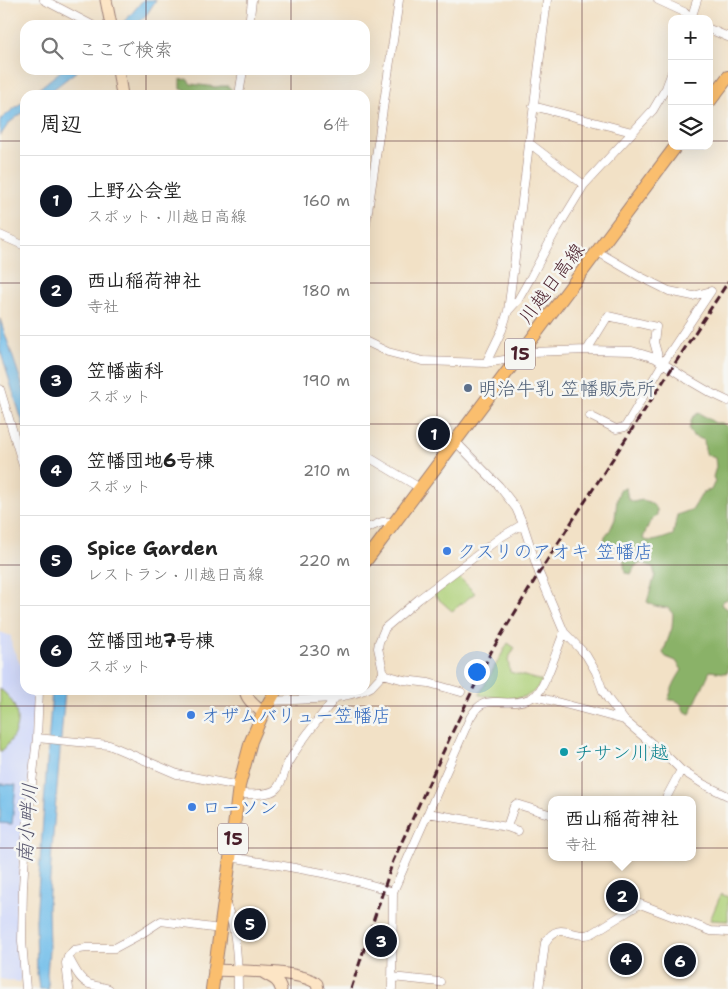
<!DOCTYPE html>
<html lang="ja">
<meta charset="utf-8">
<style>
:root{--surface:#fff;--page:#f6f6f6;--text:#222;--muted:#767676;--line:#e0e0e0;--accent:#111827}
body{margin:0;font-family:"Shantell Sans","Klee One",sans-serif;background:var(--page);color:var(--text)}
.controls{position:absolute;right:15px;top:15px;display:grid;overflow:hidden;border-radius:10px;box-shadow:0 5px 20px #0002}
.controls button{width:45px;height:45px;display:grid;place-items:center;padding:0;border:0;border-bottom:1px solid var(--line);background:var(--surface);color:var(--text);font:25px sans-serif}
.you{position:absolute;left:476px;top:671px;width:18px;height:18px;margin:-12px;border:4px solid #fff;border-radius:50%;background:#1a73e8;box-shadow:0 0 0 8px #1a73e833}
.badge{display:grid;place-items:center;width:32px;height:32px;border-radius:50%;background:var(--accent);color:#fff;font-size:16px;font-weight:700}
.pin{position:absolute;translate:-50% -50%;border:2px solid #fff;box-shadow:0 1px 5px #0006}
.popup{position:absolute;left:548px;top:796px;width:148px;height:65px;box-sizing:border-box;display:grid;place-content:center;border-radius:10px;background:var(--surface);filter:drop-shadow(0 1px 4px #0005);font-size:16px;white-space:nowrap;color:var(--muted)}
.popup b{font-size:19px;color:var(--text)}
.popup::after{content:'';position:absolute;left:50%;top:100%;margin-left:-10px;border:10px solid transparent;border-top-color:var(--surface)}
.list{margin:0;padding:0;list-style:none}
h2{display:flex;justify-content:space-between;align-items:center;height:65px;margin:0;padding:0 20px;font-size:21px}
h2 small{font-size:16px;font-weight:400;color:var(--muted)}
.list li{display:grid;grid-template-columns:32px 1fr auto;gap:15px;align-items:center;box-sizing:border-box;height:90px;padding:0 20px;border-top:1px solid var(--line)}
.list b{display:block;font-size:19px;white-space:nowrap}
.list p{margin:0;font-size:16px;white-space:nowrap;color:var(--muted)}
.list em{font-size:16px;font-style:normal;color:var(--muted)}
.icon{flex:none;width:28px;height:28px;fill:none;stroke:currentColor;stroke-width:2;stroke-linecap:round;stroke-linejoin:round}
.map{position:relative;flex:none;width:728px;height:989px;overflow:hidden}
.search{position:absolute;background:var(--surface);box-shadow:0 5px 20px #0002;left:20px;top:20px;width:350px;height:55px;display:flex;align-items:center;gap:12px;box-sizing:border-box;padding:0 18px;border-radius:15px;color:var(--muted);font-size:19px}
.panel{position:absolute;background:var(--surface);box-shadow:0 5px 20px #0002;left:20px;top:90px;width:350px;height:605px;border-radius:15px}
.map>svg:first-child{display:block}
</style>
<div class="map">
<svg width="728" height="989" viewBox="0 0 728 989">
<rect width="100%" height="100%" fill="#f6f6f2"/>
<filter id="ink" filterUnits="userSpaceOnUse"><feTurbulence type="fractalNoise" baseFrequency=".02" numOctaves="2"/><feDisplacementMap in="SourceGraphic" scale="10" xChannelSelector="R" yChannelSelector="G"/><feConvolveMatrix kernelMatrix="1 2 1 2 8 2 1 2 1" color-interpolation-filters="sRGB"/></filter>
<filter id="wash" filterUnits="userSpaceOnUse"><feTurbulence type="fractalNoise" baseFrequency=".0096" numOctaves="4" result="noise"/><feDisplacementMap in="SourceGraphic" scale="20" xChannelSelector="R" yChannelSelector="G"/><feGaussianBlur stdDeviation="1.12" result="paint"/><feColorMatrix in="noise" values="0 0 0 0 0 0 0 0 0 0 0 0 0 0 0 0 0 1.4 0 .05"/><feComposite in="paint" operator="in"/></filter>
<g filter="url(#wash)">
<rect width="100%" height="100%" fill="#f2e1c6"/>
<path fill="#d1d9f9" d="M0 632 11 636 12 647 25 673V690H35L29 778 22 838 19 887 17 937 21 978 20 982 0 979Z"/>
<path fill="#aed078" stroke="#7c7852" d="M458 576 475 593 452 611 434 595Z
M508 643 515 648 508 659 510 672 542 681C539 685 536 690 532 693 517 703 496 697 479 695Z
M0 689C18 702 22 722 11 740 8 744 5 749 0 752Z
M721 894 728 897V921L710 920Z"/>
<path fill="#8ab268" stroke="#6a684a" d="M187 79 191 84 216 87 221 86H228L232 90 233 95H188L186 90 180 89V80Z
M698 413 706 417 715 423H722L728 427V599L723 601 721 605 728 609V672L725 673 710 671 690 714 684 711C681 702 678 700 669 700 670 690 676 679 682 670L676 661 666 657 663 653 672 628 673 614 668 608 654 606 647 602 655 575 653 567 642 563 635 566 631 574 625 573 622 547 604 543 605 536 610 530 615 519 617 499 620 489 626 488 628 499 634 502C644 498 650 501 657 509V515C649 522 646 529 643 539 652 544 663 538 673 535L677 515 693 509 703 492 711 490 715 481 713 477 716 467 715 458 707 455 705 450 704 440 693 436 689 429 692 418Z"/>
<path fill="#70bdea" stroke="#5d6e8a" d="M143 0H156L147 14 136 25H119L128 18Z
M62 70H78L46 95H31Z
M25 100V111L9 123 0 136V121L1 119Z
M0 319 25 393V430L0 350Z
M52 690H65L52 848 48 907 49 950 47 974 49 989H39L37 973 36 920Z
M0 784 16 785 12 824 0 823Z"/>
</g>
<g filter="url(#ink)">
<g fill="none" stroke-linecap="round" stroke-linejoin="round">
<defs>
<path id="street" d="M44 0 92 25
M658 0 684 12 691 19
M691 19 697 0
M249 25 252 0
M709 29 728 37
M239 95 243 70
M533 106 632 132
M529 143 584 185
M365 231 399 0
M0 235 25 246
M508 311 518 300 531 277 554 234 584 185 653 110 666 88 672 72
M365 341 388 352 423 361 486 363 516 358 532 352 587 350 632 351 655 358 687 379 711 393 728 401
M587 350 608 316 656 327 654 342 659 360
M486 363 502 330 508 311 514 265 547 0
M0 389 25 472
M590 416 616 429 625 427 663 363 711 291 693 296 669 291 639 276 598 252
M455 441 499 486 516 508 523 524 539 573 564 632 586 655 596 672 603 691 608 699 624 720 670 759 681 770 703 784 728 796
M365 455 420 488
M365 529 382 522H395
M383 674 404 680 429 683 461 692
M365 690 371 687 383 674V670L378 648 379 642 385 628 419 599 501 537 523 524
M534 696 587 710 624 720
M270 701C299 699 338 701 364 690
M37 738 109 745 177 774 239 786
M238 794C247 794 269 796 276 789 284 782 284 769 289 761 303 738 319 718 336 697
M665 800 681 770
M428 813 507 827 514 806 516 804 552 815
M507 827 518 831
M230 859 236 858C289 867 342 874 393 892
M226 905C236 926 238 965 238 989
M68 957C74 966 78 979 89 984 95 986 103 987 109 989
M392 977 440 982
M26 989 22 941 23 887 26 838 37 738 39 690
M69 989 66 963 68 957 74 950 86 948H115L141 934 161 921 220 929
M392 989 393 892 470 718C473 713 477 706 483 704 488 701 493 702 498 702 510 703 526 703 536 695 546 686 558 646 564 632
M539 989 545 943C557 922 569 935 585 935 588 935 590 934 593 933L640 904 711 931 728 932"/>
<path id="secondary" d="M106 0 111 25
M118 70 122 95
M245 690C247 701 256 706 263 713
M214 970C236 971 303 970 317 984L318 989
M264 973C271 977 279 980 281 989"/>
<path id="primary" d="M709 102 728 77
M365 562 676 146
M212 989 230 859 239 786 251 741 263 713 276 690"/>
</defs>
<use href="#street" stroke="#9e8078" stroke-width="9"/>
<use href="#secondary" stroke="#9e8078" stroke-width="13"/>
<use href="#primary" stroke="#9e8078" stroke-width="14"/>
<use href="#street" stroke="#fff" stroke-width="8"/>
<use href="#secondary" stroke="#fde5c5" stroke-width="11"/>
<use href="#primary" stroke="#fabe6e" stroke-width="12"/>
<path stroke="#4a1f2b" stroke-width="3" stroke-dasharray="8 4" stroke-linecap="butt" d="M351 989 393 861 450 737 491 652 539 573 569 526 728 282"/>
</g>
</g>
<path fill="none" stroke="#4a1f2b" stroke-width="1" stroke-opacity="0.55" d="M146 0V25M291 0V25M437 0V989M582 0V989M146 70V95M291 70V95M0 141H25M365 141H672M709 141H728M0 283H25M365 283H728M0 424H25M365 424H728M0 565H25M365 565H728M146 690V989M291 690V989M0 706H728M0 848H728"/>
<circle fill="#5c6f8a" stroke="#f6f6f2" stroke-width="2" cx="468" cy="388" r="5"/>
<g fill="#3f7fe0" stroke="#f6f6f2" stroke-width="2">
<circle cx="447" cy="551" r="5"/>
<circle cx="191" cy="715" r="5"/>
<circle cx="192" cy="807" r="5"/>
</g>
<circle fill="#0f9aa8" stroke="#f6f6f2" stroke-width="2" cx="564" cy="752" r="5"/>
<g text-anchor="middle" stroke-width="5" stroke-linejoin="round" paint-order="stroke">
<g fill="#f6f6f2" stroke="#7e6067" stroke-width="1">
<rect x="505" y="338.5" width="30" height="31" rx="4"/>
<rect x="218" y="823.5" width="30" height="31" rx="4"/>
</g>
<g font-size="18" font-weight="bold" fill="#4a1f2b">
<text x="520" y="360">15</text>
<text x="233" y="845">15</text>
</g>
<g font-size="19" fill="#4a1f2b" stroke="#f6f6f2">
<text transform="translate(551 283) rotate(-53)" y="7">川越日高線</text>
</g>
<g font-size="19" fill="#4e5e75" stroke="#f6f6f2" text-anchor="start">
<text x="478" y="395">明治牛乳 笠幡販売所</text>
</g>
<g font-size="19" fill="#366cbe" stroke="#f6f6f2" text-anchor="start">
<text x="457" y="558">クスリのアオキ 笠幡店</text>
<text x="201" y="722">オザムバリュー笠幡店</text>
<text x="202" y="814">ローソン</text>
</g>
<g font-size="19" fill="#0d838f" stroke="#f6f6f2" text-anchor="start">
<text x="574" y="759">チサン川越</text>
</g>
<g font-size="20" font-style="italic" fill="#57566e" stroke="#f6f6f2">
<text transform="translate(27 823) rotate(-86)" y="7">南小畔川</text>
</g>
</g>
</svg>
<div class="controls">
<button>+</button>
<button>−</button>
<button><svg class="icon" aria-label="layers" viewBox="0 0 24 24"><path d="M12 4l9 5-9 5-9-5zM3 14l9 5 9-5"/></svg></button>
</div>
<div class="you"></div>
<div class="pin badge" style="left:434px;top:434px">1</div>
<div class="pin badge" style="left:622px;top:896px">2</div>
<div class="popup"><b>西山稲荷神社</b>寺社</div>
<div class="pin badge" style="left:381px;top:941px">3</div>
<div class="pin badge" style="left:626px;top:959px">4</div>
<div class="pin badge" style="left:250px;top:924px">5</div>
<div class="pin badge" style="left:680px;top:961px">6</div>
<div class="search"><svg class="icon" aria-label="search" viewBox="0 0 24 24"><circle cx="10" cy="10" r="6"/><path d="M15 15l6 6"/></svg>ここで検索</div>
<section class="panel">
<h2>周辺<small>6件</small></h2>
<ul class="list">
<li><span class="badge">1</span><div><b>上野公会堂</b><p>スポット · 川越日高線</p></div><em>160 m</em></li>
<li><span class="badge">2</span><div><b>西山稲荷神社</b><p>寺社</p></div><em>180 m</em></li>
<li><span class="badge">3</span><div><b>笠幡歯科</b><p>スポット</p></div><em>190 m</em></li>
<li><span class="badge">4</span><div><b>笠幡団地6号棟</b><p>スポット</p></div><em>210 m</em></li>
<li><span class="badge">5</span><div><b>Spice Garden</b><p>レストラン · 川越日高線</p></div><em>220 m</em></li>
<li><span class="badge">6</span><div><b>笠幡団地7号棟</b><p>スポット</p></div><em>230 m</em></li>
</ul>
</section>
</div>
